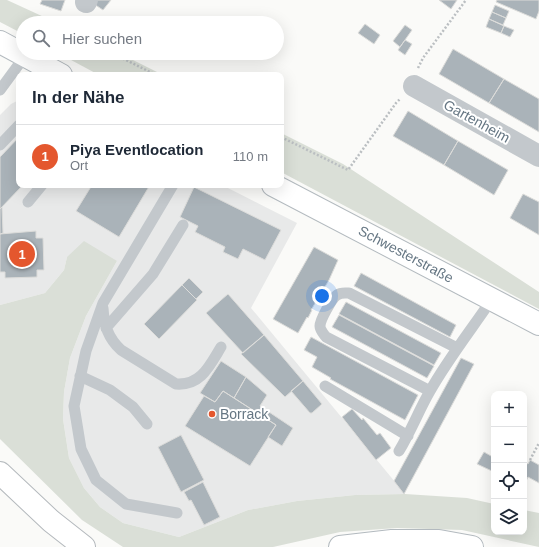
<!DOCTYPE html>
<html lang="de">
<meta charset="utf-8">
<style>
:root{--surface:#fff;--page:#f6f6f7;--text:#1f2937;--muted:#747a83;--line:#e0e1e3;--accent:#e4572e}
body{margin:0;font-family:Arial,sans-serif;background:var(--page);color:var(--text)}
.controls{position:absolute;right:12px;bottom:12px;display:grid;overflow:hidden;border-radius:8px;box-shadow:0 4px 16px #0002}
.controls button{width:36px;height:36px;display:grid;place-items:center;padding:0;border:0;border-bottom:1px solid var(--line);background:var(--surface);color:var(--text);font:20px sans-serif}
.you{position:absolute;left:322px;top:296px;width:14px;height:14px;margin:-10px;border:3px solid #fff;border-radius:50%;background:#1a73e8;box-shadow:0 0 0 6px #1a73e833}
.badge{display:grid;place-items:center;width:26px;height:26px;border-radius:50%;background:var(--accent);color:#fff;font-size:13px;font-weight:700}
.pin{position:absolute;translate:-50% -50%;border:2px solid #fff;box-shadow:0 1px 4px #0006}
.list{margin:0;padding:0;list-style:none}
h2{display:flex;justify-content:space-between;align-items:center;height:52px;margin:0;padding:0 16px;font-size:17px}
h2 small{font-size:13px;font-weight:400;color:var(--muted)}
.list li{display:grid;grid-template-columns:26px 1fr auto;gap:12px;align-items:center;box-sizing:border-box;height:64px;padding:0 16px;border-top:1px solid var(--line)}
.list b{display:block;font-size:15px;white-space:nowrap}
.list p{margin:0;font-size:13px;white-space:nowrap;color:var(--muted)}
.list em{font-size:13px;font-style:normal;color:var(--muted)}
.icon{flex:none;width:22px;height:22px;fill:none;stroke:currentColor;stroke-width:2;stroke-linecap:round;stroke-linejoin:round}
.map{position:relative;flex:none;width:539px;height:547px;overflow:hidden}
.search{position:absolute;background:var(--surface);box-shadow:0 4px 16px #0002;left:16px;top:16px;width:268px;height:44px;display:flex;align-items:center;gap:10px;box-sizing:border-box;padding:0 14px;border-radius:22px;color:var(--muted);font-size:15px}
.panel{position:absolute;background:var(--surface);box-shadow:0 4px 16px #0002;left:16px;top:72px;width:268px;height:116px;border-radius:8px}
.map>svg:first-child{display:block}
</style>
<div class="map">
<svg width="539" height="547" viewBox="0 0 539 547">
<rect width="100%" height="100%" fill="#fafaf8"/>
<path fill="#e8e9e9" d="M19 100V185H222L297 223 251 308 405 494 355 495 297 501 248 510 179 537 123 523 100 507 84 488 69 458 63 419 64 392 70 358 86 316 117 261 67 257 64 270 45 293 0 305V115L11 104Z"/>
<path fill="#dadfd7" d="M0 0H7L57 23H23V34L0 22Z
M58 53H119L163 75H99Z
M281 133 343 164 539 292V309L281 172Z
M84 241 117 261 86 316 70 358 64 392 63 419 69 458 84 488 100 507 123 523 179 537 248 510 297 501 355 495 405 494 467 498 494 504V532H524V510L539 513V547L462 530 397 528 340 532 273 547H123L82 520 0 439V305L45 293 64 270 67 257Z"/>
<path fill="#aab3b9" stroke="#dcdcda" d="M42 0H65L61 11 40 4Z
M96 0H111L103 10 94 4Z
M439 0H457L451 9Z
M497 0H539V11L536 19 496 2Z
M495 5 509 11 506 18 492 12Z
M492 12 506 18 503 25 489 19Z
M489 19 504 26 501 33 486 27Z
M365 24 380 35 374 44 358 33Z
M405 25 412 30 400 47 393 41Z
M504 26 514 30 510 37 501 33Z
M405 40 412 44 405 55 398 50Z
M453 49 504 79 489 103 439 74Z
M504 79 539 99V132L489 103Z
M408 111 458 141 444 165 393 136Z
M19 137V185H23L0 209V157Z
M458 141 508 170 494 195 444 165Z
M92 185H150L119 237 76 211Z
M194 187 281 230 265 260 243 249 238 259 223 252 225 247 195 232 198 226 180 217Z
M523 194 539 202V235L510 218Z
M2 207 3 233 0 234V209Z
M36 231V238H43L44 270H37V277L5 278V272H0V234Z
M314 247 338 260 329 280 311 310H312L308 318 307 317 298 333 273 319Z
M361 273 456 325 450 337 354 286Z
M189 278 203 292 196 299 182 285Z
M182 285 197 300 159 339 144 324Z
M228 294 264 335 243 353 206 313Z
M346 302 441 353 434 365 339 314Z
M339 315 434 366 427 378 332 327Z
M264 335 303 381 285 397 241 354Z
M311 337 418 395 405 420 330 379 331 378 312 367 317 357 304 350Z
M461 358 474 364 404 494 394 481Z
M221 361 246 377 234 398 223 391 215 402 200 393Z
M246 377 267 395 260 406 293 428 282 446 268 437 276 425 234 398Z
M303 381 322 404 312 413H310L291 391Z
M223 391 276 425 250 466 185 426 204 396 215 402Z
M352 409 362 420 363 418 377 435 380 433 391 448 376 460 342 417Z
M181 435 204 480 181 492 158 447Z
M494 449V472L477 464 484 452 491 456Z
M530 460 539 465V483L528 477 524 486V462L528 464Z
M203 482 220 517 204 525 191 500 189 501 184 492Z"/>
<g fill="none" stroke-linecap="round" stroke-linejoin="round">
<defs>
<path id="secondary" d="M0 42 61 75
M273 185 539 324
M340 547 392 541H439L472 547"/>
<path id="highway" d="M0 473 51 521 84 547"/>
</defs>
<use href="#secondary" stroke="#b3babf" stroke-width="24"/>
<use href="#highway" stroke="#b4b9bd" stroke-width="24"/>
<path stroke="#bbbfc2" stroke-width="2.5" stroke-dasharray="2 2" stroke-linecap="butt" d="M112 53 156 75
M418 68 423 58 466 0
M281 137 348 170 396 103 400 99
M530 460 539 443"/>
<path stroke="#c3c8cc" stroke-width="11" d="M0 90 25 56
M0 145 19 125
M173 185 103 303 86 351 74 406 81 449 96 480 126 504 177 513
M28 202 42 185
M103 308C104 325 108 338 121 350L176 384C201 386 210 365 221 347
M106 328 153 274 183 225
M80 376 110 390 133 407 147 424
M325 386 408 436
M430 391 326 337C323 333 320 330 320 326 320 320 332 298 337 295 341 292 345 293 349 293L457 348
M399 451C411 431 419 410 430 391 448 359 471 330 492 299"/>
<path stroke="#c3c8cc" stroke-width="22" d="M86 2 87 0
M414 86 539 156"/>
<use href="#secondary" stroke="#fff" stroke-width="22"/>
<use href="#highway" stroke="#fff" stroke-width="22"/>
</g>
<circle fill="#e4572e" stroke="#fff" stroke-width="1.5" cx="212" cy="414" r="4"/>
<g text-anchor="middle" stroke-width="4" stroke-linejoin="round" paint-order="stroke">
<g font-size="14" fill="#657683" stroke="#fff">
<text transform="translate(477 121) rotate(29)" y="5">Gartenheim</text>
<text transform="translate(406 254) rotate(28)" y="5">Schwesterstraße</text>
</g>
<g font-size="14" fill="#657683" stroke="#fff" text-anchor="start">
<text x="220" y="419">Borrack</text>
</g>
</g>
</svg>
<div class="controls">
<button>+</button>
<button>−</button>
<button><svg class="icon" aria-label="locate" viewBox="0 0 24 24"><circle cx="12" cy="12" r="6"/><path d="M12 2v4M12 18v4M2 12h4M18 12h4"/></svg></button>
<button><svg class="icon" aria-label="layers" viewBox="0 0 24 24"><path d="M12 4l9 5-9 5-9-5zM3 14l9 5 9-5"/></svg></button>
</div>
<div class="you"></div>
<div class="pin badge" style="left:22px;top:254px">1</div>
<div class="search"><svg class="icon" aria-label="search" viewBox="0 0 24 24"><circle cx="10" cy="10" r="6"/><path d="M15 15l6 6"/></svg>Hier suchen</div>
<section class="panel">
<h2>In der Nähe<small></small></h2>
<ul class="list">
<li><span class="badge">1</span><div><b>Piya Eventlocation</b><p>Ort</p></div><em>110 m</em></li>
</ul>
</section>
</div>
